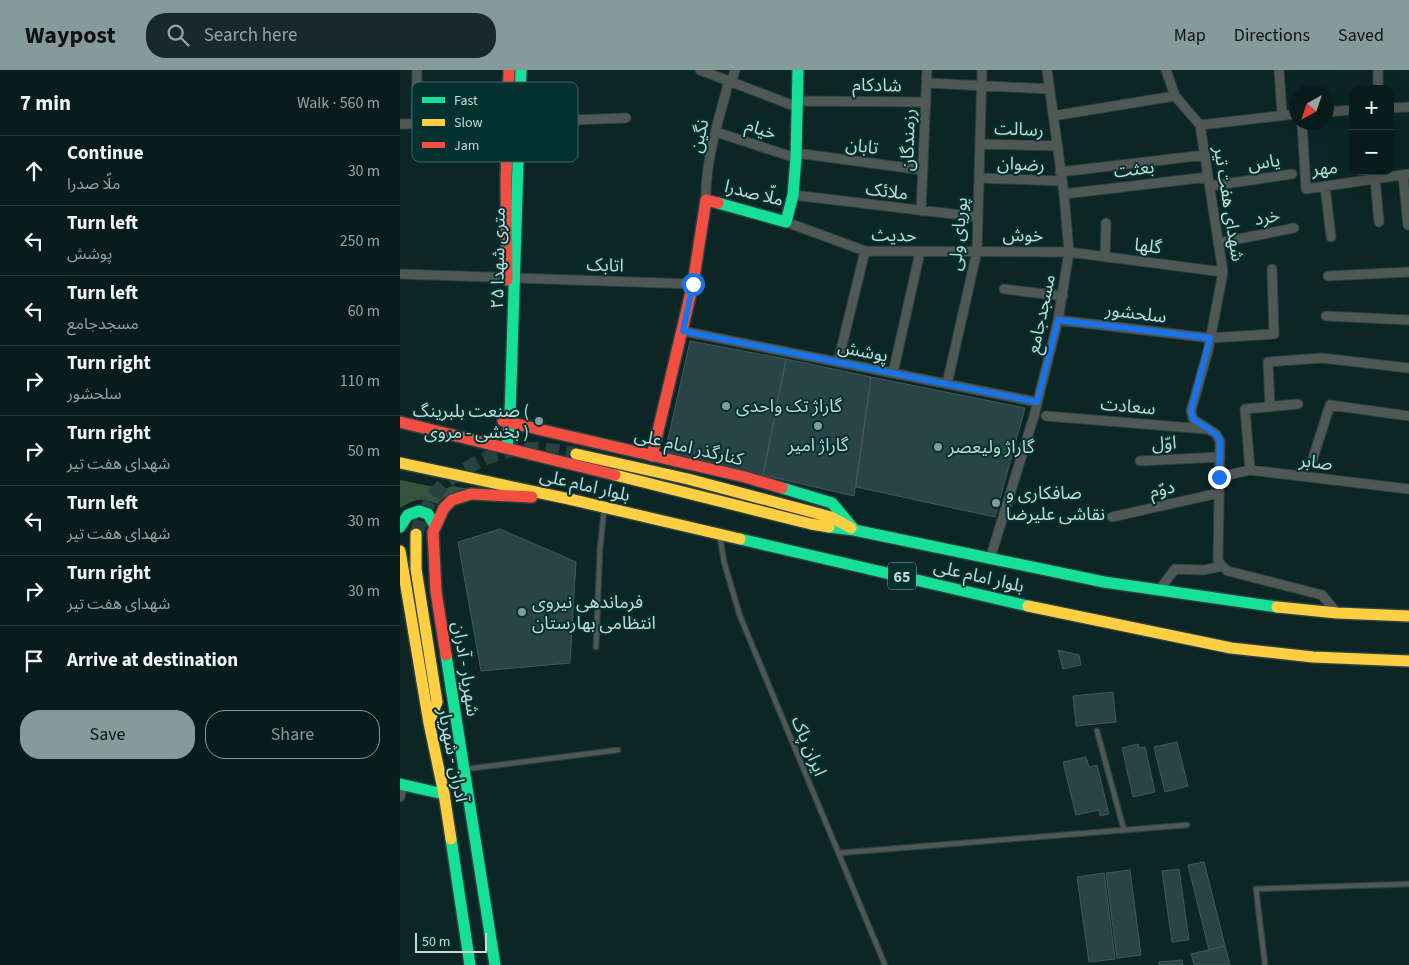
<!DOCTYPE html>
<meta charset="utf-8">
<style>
:root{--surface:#091c1c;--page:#172929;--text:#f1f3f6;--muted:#99a1a3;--line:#293a3b;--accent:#849b9a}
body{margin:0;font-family:"Source Sans 3","Noto Sans Arabic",sans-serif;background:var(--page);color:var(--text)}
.controls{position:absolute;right:15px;top:15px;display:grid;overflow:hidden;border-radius:10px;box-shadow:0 5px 20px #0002}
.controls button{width:45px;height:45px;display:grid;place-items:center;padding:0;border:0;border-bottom:1px solid var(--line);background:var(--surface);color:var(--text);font:25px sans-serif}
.compass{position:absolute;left:889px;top:15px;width:45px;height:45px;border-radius:50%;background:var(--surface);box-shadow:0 5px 20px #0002;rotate:220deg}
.scale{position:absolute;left:15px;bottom:12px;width:72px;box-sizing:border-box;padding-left:5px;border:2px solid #c4dad8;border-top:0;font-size:14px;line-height:18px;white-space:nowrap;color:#c4dad8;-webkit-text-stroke:4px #023130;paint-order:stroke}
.stop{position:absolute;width:15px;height:15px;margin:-11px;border:4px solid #1a73e8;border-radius:50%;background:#fff}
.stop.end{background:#1a73e8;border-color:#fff;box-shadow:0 1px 5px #0008}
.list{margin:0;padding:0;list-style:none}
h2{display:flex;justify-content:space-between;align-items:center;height:65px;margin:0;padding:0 20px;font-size:21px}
h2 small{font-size:16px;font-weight:400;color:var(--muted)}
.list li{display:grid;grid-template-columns:32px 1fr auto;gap:15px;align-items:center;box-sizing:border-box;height:70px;padding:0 20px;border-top:1px solid var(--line)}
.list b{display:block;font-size:19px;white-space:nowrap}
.list p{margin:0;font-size:16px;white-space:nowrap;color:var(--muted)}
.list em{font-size:16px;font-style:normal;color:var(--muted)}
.actions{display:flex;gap:10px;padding:15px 20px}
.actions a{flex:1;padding:11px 0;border:1px solid var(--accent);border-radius:20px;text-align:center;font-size:18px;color:var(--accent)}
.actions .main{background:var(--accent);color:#111}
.icon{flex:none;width:28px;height:28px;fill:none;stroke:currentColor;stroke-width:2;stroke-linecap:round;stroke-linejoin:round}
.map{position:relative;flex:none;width:1009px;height:895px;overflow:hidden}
header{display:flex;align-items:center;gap:30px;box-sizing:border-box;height:70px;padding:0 25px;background:var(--accent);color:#111}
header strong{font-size:24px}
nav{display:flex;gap:28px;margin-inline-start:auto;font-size:18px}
.search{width:350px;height:45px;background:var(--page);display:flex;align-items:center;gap:12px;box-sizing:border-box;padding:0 18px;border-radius:20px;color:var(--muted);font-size:19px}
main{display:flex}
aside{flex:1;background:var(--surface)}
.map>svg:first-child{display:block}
</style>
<header>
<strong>Waypost</strong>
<div class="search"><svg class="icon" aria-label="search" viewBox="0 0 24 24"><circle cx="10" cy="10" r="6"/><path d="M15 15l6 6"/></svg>Search here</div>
<nav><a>Map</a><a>Directions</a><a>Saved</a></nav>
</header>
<main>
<aside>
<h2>7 min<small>Walk · 560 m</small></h2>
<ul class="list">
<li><svg class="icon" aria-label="ahead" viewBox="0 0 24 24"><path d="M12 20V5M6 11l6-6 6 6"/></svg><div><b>Continue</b><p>ملّا صدرا</p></div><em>30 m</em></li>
<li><svg class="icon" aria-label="left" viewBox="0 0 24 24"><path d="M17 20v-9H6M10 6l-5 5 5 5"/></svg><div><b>Turn left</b><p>پوشش</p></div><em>250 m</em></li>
<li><svg class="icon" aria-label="left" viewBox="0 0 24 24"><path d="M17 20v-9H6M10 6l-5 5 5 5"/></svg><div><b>Turn left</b><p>مسجدجامع</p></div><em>60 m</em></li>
<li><svg class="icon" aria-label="right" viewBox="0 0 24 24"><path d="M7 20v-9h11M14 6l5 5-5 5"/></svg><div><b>Turn right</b><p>سلحشور</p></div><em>110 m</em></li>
<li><svg class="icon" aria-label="right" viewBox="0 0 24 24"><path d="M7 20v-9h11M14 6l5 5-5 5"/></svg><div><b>Turn right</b><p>شهدای هفت تیر</p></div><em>50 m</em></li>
<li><svg class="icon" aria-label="left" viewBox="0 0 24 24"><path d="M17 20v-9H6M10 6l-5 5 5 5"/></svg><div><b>Turn left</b><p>شهدای هفت تیر</p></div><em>30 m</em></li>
<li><svg class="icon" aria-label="right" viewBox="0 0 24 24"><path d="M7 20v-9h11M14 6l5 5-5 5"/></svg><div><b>Turn right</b><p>شهدای هفت تیر</p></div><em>30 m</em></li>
<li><svg class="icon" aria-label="arrive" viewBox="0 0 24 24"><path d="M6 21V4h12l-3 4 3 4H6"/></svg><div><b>Arrive at destination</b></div></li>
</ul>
<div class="actions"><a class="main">Save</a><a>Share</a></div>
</aside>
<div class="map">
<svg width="1009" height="895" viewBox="0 0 1009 895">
<rect width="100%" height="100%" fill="#0c2626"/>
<path fill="#36533d" d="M0 410 44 419 53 416 74 420 44 427 37 434C20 427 15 429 0 438Z"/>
<path fill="#294446" stroke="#45585a" d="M290 271 386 289 363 405 265 382Z
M386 289 471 307 454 426 363 405Z
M471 307 625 338 595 447 456 417Z
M100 459 176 492 170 593 81 601 58 472Z
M658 580 679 585 681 595 663 599Z
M713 622 716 652 676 656 673 626Z
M777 672 788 716 765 722 754 677Z
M738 674 739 678 745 677 755 722 733 727 722 678Z
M686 687 689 697 697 695 709 744 700 746 699 740 676 745 663 692Z
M804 792 825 876 809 880 788 795Z
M779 799 789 870 772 872 762 801Z
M730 800 741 885 717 888 706 803Z
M704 803 715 889 689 892 677 807Z
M825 876 830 895H794L791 884Z
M782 890 783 895H759V892Z"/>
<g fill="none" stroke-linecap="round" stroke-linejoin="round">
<path stroke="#284141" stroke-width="14" stroke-dasharray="14 7" stroke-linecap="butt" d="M16 464C22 448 29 429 41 417 48 409 58 404 66 399 107 373 131 377 176 384"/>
<defs>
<path id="lane" d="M320 468 324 492 340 546 485 895
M196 577 200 478 204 441
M697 661 724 760
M66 699 218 680
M439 783 787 755
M865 895 856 819 1009 814"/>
<path id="street" d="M300 0 397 37
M766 0 775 26 800 55 823 202 808 281 791 341 793 349 816 364 820 371 818 490 822 496 828 501 922 525 937 543
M879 0 882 44
M332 12 335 0
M527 13 650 19
M978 19V0
M397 31 526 32
M990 38 1009 37
M926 42 953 40
M653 46 775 26
M118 52 226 48
M902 52 906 119 1009 104
M0 54 108 52
M16 54 17 0
M800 55 896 44
M316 62 396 88
M580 74 658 76
M396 83 523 100
M660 102 805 85
M1003 105 1008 155
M579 108 662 111
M975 109 979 152
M810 116 892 104
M925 116 931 167
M664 124 808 107
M393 125 578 147
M306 130C305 90 319 49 329 11
M521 141 527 0
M386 152 465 181 669 182 823 202
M818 173 894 158
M705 187 706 153
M0 204 293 214
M928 206 1009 202
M604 219 663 226
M926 246 1009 250
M658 250 810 268 874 264 872 199
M283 261 637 332
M438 292 465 181
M493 303 520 182
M547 314 577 181 582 0
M870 337 868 292 922 288 1009 298
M646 346 805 359
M740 391 820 387
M912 391 930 335 1009 346
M850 400 845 339 898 334
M819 407 850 400 1009 419
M712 447 819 423
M590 489 634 346 658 250 669 182 664 124 647 0
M759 520 775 499 804 500 822 496
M0 727 3 715"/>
<path id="fast" d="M318 133 386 152 393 125 396 88 398 0
M107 377 110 346 121 0
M382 418 432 433 453 458
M0 457 8 445 19 441 28 444 35 456
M429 457 454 460 704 512 877 537
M340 469 628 536
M46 585 95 895
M0 714 44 724
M51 769 70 895"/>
<path id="slow" d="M176 384 288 409 431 447 451 458
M0 393 169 429 340 469
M215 405 411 454 429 457
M16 464V499L37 632 29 652
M0 481 29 653 44 724 51 769
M628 536 831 578 913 587 1009 591
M877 537 937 543 1009 546"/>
<path id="jam" d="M107 210 106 111 109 0
M103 351 345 407 382 418
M0 352 215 405
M252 386 293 214 306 130 318 133
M46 585 36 522 33 462 44 438 52 430 71 424 132 427"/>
</defs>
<use href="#lane" stroke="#2c4140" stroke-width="7"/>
<use href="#street" stroke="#2c4140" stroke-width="11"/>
<use href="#fast" stroke="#2c4140" stroke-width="14"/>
<use href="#slow" stroke="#2c4140" stroke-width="14"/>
<use href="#jam" stroke="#2c4140" stroke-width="14"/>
<use href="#lane" stroke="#505856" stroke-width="4.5"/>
<use href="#street" stroke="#505856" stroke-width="9"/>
<use href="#fast" stroke="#16e098" stroke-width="11"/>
<use href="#slow" stroke="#ffcf43" stroke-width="11"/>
<use href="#jam" stroke="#f24e42" stroke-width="11"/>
</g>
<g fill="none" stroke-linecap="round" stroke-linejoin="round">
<path stroke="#1a73e8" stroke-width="6" d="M293 214 283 261 637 332 658 250 810 268 791 341 793 349 816 364 820 370 819 407"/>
</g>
<g fill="#849b9a" stroke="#023130" stroke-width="2">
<circle cx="326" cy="336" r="5"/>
<circle cx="139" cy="351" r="5"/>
<circle cx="418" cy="356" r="5"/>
<circle cx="538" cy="377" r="5"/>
<circle cx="596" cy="433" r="5"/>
<circle cx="122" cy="542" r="5"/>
</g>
<g text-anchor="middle" stroke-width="4" stroke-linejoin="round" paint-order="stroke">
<rect fill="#023130" stroke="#8aa7a6" stroke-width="1" x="488" y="492.5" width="28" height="27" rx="4"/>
<g font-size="16" font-weight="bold" fill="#c4dad8">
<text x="502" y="512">65</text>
</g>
<g font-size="18" fill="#c4dad8" stroke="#023130">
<text transform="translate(477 15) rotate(1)" y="6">شادکام</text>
<text transform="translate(361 59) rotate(18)" y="6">خیام</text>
<text transform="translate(619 59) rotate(2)" y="6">رسالت</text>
<text transform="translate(299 66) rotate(-77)" y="6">نگین</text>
<text transform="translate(508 70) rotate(-88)" y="6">رزمندگان</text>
<text transform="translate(462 76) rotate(7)" y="6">تابان</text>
<text transform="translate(864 92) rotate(-8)" y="6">یاس</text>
<text transform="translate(621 94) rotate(2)" y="6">رضوان</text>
<text transform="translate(925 98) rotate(-4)" y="6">مهر</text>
<text transform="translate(734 99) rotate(-7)" y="6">بعثت</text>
<text transform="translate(487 121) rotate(7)" y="6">ملائک</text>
<text transform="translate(354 123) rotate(14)" y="6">ملّا صدرا</text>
<text transform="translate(829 134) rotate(81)" y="6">شهدای هفت تیر</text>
<text transform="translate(867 147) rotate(-11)" y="6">خرد</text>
<text transform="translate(558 164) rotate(-85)" y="6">پوریای ولی</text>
<text transform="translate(494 165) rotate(1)" y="6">حدیث</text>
<text transform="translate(623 165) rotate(1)" y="6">خوش</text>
<text transform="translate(748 176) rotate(7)" y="6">گلها</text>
<text transform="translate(98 188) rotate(-89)" y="6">۲۵ متری شهدا</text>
<text transform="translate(205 195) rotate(2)" y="6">اتابک</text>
<text transform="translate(736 243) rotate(7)" y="6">سلحشور</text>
<text transform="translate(641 244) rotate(-78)" y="6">مسجدجامع</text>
<text transform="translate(463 281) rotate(11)" y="6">پوشش</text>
<text transform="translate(728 336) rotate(5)" y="6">سعادت</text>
<text transform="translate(764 373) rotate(-3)" y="6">اوّل</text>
<text transform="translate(289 377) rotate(13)" y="6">کنارگذر امام علی</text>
<text transform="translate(916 392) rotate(7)" y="6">صابر</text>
<text transform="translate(185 415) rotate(13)" y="6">بلوار امام علی</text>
<text transform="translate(762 419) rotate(-13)" y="6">دوّم</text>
<text transform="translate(579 506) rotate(13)" y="6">بلوار امام علی</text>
<text transform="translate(66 599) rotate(81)" y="6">شهریار - آدران</text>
<text transform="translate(409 676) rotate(67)" y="6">ایران پاک</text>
<text transform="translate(53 685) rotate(79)" y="6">آدران - شهریار</text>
</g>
<g font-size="18" fill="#c4dad8" stroke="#023130" text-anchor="start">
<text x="336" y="342">گاراژ تک واحدی</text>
<text x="129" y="347" text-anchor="end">صنعت بلبرینگ (<tspan x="129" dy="21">بخشی - مروی )</tspan></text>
<text x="418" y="381" text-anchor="middle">گاراژ امیر</text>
<text x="548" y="383">گاراژ ولیعصر</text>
<text x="606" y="429">صافکاری و<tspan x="606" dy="21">نقاشی عليرضا</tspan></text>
<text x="132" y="538">فرماندهی نیروی<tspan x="132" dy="21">انتظامی بهارستان</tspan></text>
</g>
</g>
<rect x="12" y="12" width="166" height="80" rx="8" fill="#023130" stroke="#3c6462" stroke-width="1"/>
<rect x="22" y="27" width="23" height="6" fill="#16e098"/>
<rect x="22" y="49" width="23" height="7" fill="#ffcf43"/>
<rect x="22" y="72" width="23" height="6" fill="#f24e42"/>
<g font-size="14" fill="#c4dad8">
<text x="54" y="35">Fast</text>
<text x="54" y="57">Slow</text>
<text x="54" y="80">Jam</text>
</g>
</svg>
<div class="controls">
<button>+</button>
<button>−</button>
</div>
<svg class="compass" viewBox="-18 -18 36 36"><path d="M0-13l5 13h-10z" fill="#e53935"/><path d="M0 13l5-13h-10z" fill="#99a1a3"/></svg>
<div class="scale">50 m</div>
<div class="stop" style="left:293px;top:214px"></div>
<div class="stop end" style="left:819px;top:407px"></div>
</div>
</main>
